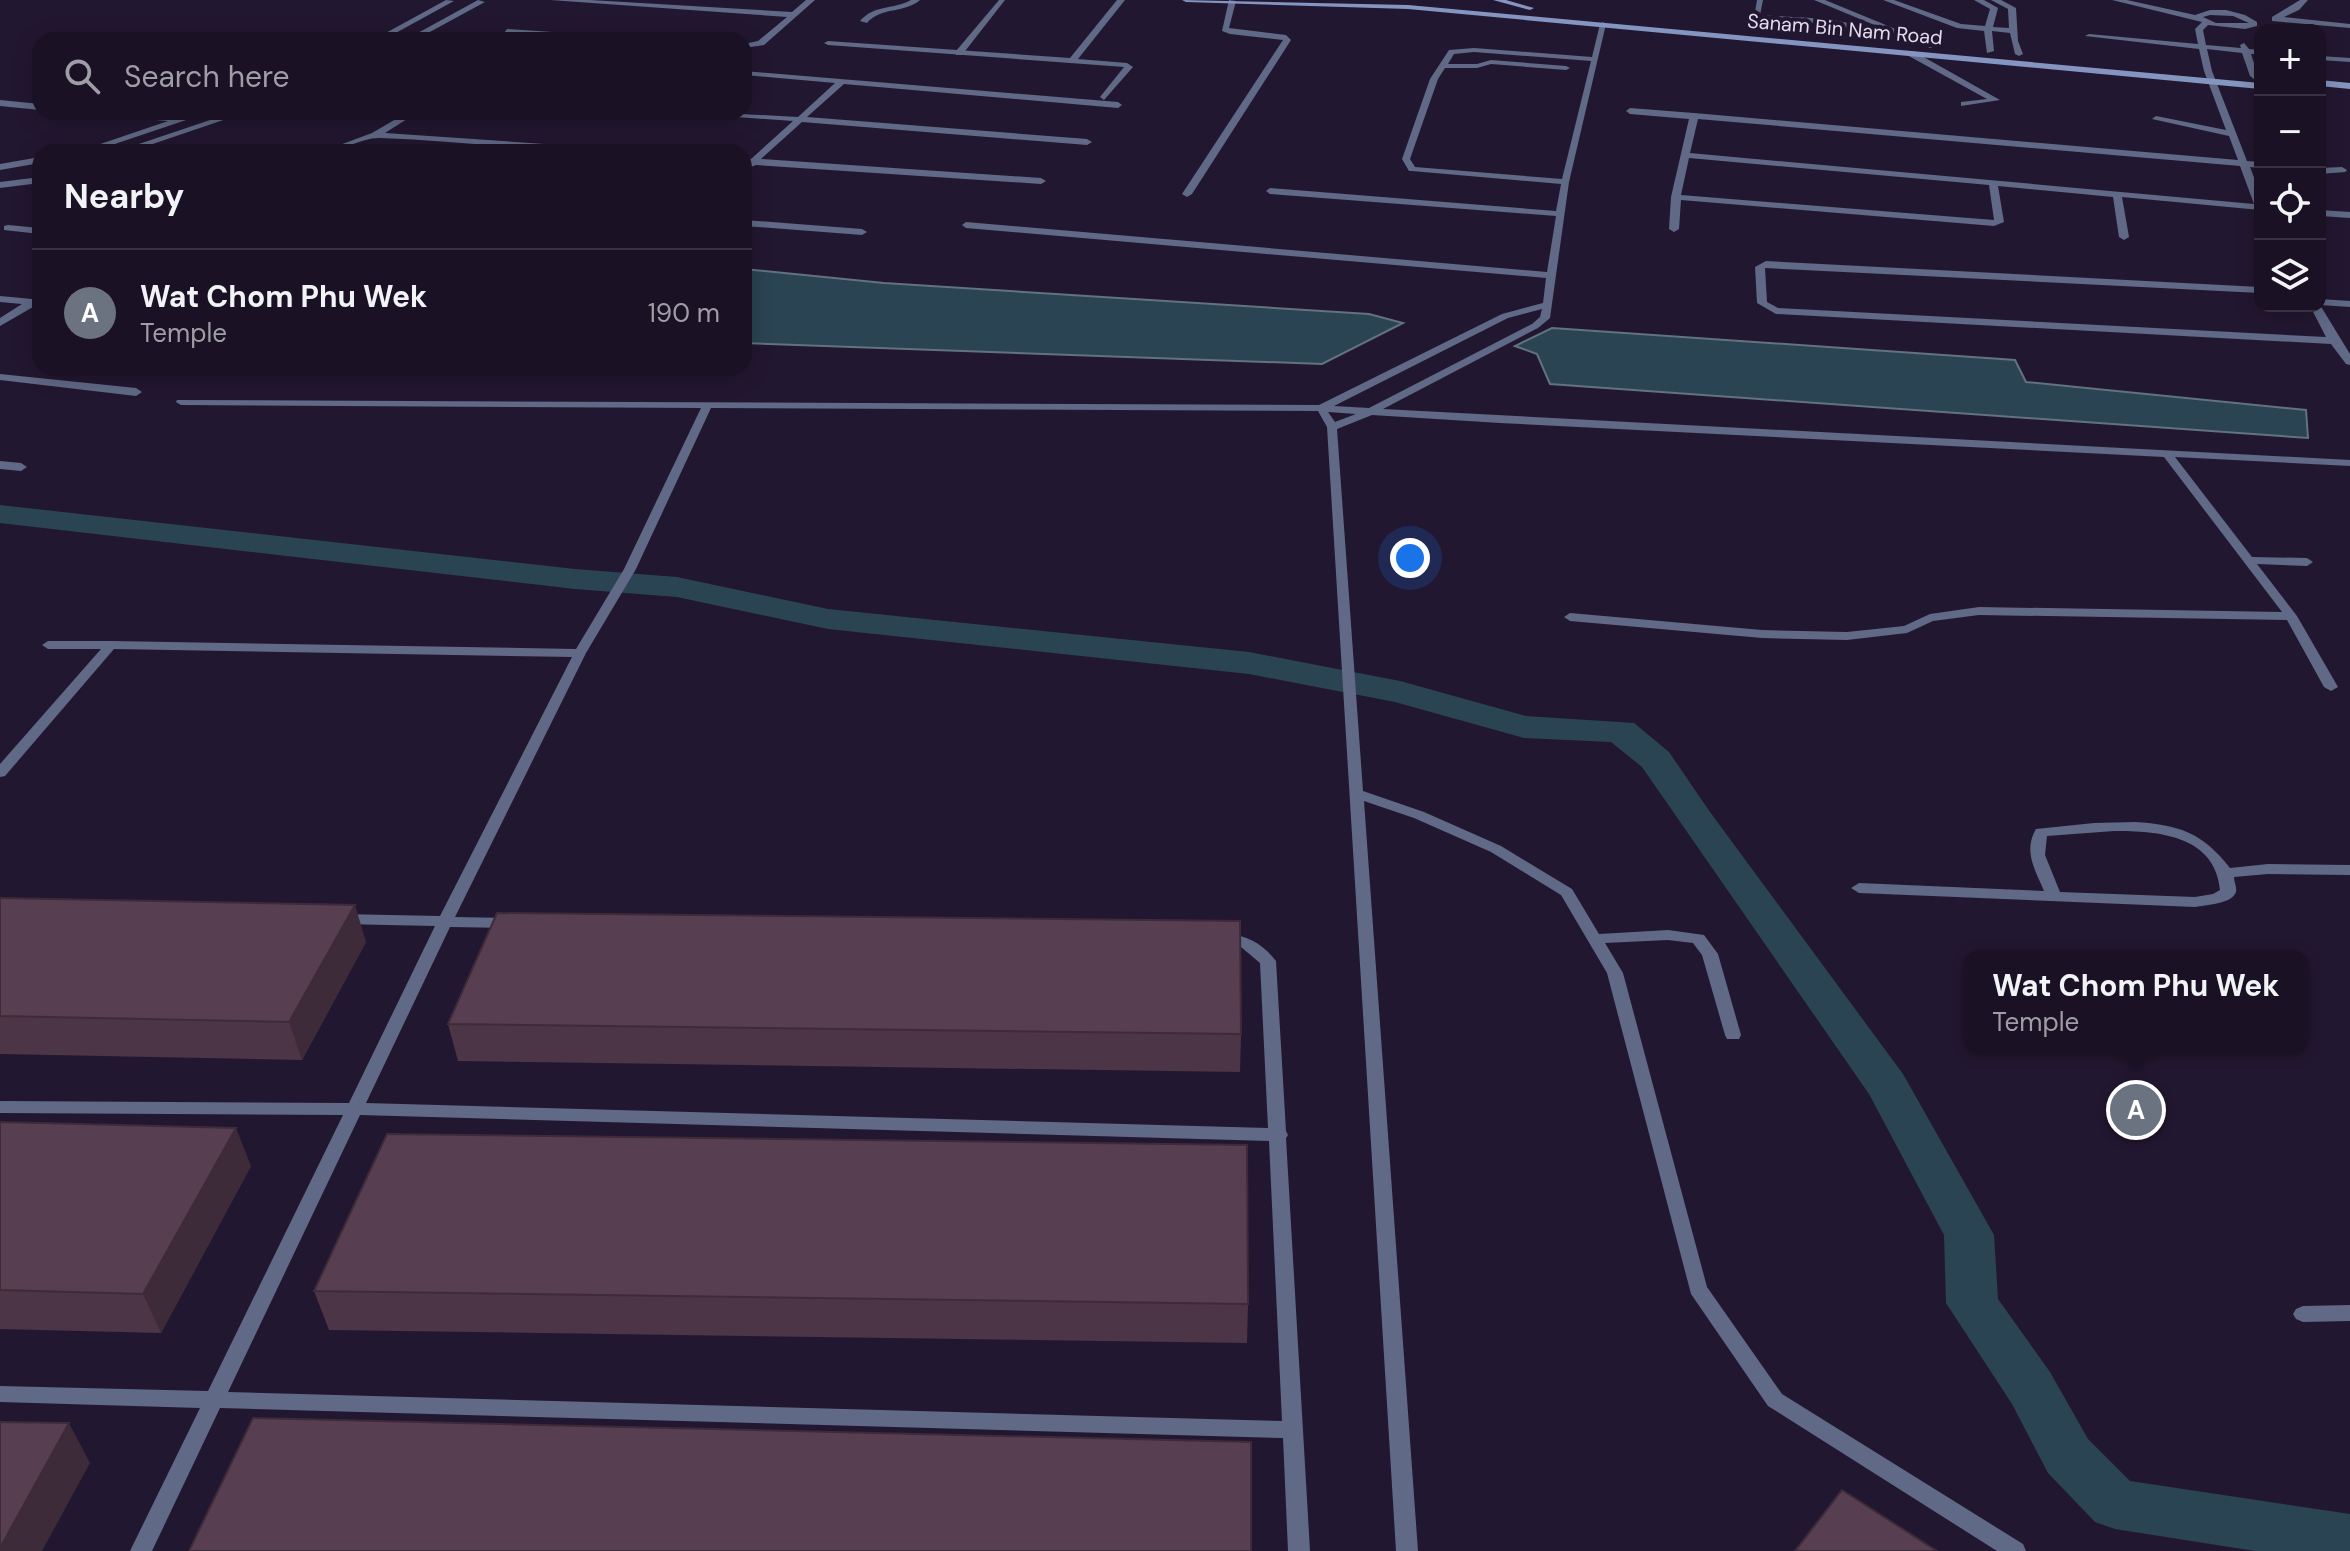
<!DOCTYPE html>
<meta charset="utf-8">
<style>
:root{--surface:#1a1124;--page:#231a2c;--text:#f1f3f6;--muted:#9f9da6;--line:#383141;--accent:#c1be40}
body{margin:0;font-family:"DM Sans",sans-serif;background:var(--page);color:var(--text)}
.controls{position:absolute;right:24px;top:24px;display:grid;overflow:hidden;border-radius:16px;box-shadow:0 4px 20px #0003}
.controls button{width:72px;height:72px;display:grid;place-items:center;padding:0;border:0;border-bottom:2px solid var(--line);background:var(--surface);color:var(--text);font:40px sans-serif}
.you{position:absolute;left:1410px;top:558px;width:28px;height:28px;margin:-20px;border:6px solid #fff;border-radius:50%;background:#1a73e8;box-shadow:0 0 0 12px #1a73e833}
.badge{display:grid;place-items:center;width:52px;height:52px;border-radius:50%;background:var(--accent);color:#fff;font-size:26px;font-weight:700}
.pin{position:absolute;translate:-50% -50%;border:4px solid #fff;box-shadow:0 2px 8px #0006}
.popup{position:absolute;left:1964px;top:950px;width:344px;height:104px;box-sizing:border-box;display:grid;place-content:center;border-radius:16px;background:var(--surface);filter:drop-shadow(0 2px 6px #0005);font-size:26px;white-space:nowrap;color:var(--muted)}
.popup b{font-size:30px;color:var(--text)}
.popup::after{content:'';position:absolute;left:50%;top:100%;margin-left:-16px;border:16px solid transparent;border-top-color:var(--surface)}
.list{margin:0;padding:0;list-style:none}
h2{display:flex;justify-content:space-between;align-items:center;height:104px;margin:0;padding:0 32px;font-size:34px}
h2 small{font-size:26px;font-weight:400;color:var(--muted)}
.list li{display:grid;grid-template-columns:52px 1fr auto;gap:24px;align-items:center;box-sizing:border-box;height:128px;padding:0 32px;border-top:2px solid var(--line)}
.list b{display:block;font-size:30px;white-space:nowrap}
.list p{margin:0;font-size:26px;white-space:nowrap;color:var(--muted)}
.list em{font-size:26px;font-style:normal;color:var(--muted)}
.icon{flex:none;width:44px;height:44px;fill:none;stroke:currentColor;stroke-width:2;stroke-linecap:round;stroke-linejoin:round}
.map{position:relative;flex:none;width:2350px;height:1551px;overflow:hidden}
.search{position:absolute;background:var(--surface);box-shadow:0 4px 20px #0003;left:32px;top:32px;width:720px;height:88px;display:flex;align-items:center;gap:20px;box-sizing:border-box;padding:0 28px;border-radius:24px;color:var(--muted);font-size:30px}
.panel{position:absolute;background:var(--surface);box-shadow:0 4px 20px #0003;left:32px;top:144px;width:720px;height:232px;border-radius:24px}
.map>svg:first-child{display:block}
</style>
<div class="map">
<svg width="2350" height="1551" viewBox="0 0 2350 1551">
<rect width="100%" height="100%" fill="#221730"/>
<path fill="#2b4453" stroke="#627281" stroke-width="2" d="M744 269 884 283 1369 314 1403 323 1322 364 744 343Z
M1552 328 2015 360 2026 382 2306 410 2308 438 1550 384 1537 354 1515 346Z"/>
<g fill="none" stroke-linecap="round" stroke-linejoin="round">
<path fill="#2b4453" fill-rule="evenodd" d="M0 505 575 569 677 577 828 609 1249 652 1400 681 1526 716 1634 723 1669 752 1710 812 1903 1074 1994 1235 1998 1299 2050 1372 2088 1439 2130 1481 2350 1514V1551H2255L2115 1529 2095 1522 2048 1473 2012 1404 1946 1303 1944 1235 1869 1094 1642 767 1611 742 1524 738 1395 702 1249 674 828 629 677 597 575 589 0 523Z"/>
<path fill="#606985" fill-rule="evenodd" d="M999 0H1005L962 55H956V51Z
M1757 0H1763L1760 15C1802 19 1854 14 1888 41L1883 42C1845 20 1801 23 1759 19L1756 30H1752Z
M1603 22 1606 24 1569 182 1550 318 1538 328 1383 409 2350 460V466L2175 457 2252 557 2307 558 2313 562 2307 566 2257 564 2297 616 2338 687 2331 691 2324 687 2287 620 1979 615 1933 621 1907 633 1847 640 1762 638 1570 621 1564 617 1570 613 1762 630 1847 632 1904 626 1930 614 1979 607 2282 612 2164 457 1500 423 1372 415 1337 429 1363 791 1424 812 1501 846 1572 889 1599 934 1668 930 1704 935 1718 954 1741 1035 1739 1039H1727L1725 1035 1702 955 1693 943 1668 940 1605 943 1623 973 1707 1287 1782 1394 2023 1544 2026 1551H1997L1768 1406 1691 1294 1607 973 1561 895 1491 852 1414 818 1364 801 1418 1551H1396L1327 427 1318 411 711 408 636 569 586 653 455 917 512 918 520 923 512 928 450 927 366 1103 1268 1128 1260 963 1241 947 1218 944 1216 940 1218 936C1242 931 1262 943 1276 961L1286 1131 1288 1135 1286 1138 1310 1551H1288L1283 1438 220 1408 152 1551H130L200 1408 0 1402V1386L208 1391 343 1115 0 1113V1101L349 1103 435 926 340 924 332 919 340 914 440 916 572 657 114 649 5 776 0 777V764L101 649H48L42 645 48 641H111L576 649 624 569 701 408 181 405 176 402 177 400 1319 405 1502 314 1543 303 1546 278 966 228 962 225 966 222 1547 272 1556 216 1270 194 1266 191 1270 188 1556 211 1561 184 1412 171H1409L1402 159 1430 79 1449 50 1474 48 1592 57 1600 24ZM1474 52 1591 61 1562 179 1415 167 1410 159 1438 79 1445 68H1477L1491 64 1566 70 1570 68 1566 66 1491 60 1477 64H1448L1454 54ZM1542 309 1540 317 1532 324 1369 408 1334 406 1508 318ZM1328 412 1356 414 1335 422ZM360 1115 1269 1141 1282 1421 228 1392Z
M2135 822C2179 825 2202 832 2230 868L2268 864 2350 865V875L2268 874 2234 877C2234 882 2237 887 2236 892 2232 904 2205 905 2195 907L1859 893 1851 888 1859 883 2044 891C2035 870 2023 851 2036 829L2094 823ZM2114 831C2158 831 2215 835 2220 890L2213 894 2195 897 2060 892 2045 855 2047 836Z
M2350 1305V1321L2303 1322 2296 1319 2293 1314 2296 1309 2303 1306Z"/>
<path fill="#606985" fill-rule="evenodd" d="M446 0 454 1 383 40H373Z
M478 0 485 2 415 40H405Z
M550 0H590L792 12 806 0H815L764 45 744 48V44L758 41 787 17Z
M911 0H920C904 14 882 6 867 23L860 21C875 4 893 10 911 0Z
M1117 0H1125L1078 59 1127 63 1133 67 1104 100 1100 97 1124 67 828 45 824 43 828 41 1070 58Z
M1229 0 1236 1 1229 28 1286 35 1291 40 1192 194 1187 197 1182 194 1283 40 1230 34 1222 31Z
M1814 0H1825L1937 46 1930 48Z
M1883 0H1894L1961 24 1985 26 1990 9 1974 0H1984L1998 8 1993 27 2009 28 2008 9 1991 0H2001L2016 8 2018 41 2023 54 2019 56 2015 54 2010 33 1992 31 1994 51 1987 53 1984 31 1957 28Z
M2112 0H2127L2195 15 2210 10H2226L2245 15 2257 22V26L2245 29 2208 25 2203 30 2206 45 2241 48 2240 45 2244 43 2249 49 2260 50V54H2251L2258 76 2254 79 2250 76 2242 53 2207 49 2212 71 2247 161 2260 162V168L2250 167 2260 193V210L2122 197 2129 237 2124 240 2119 237 2113 197 1998 186 2004 222 1994 226 1681 200 1679 229 1674 232 1669 229 1671 197 1689 119 1630 114 1626 111 1630 108 1694 113 2238 160 2229 136 2152 119 2156 116 2226 130 2204 71 2199 49 2085 36 2089 34 2198 44 2195 29 2202 22ZM2210 15 2233 16 2249 23H2216L2203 17ZM1698 119 2240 166 2254 204 1690 153ZM1689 158 1989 185 1994 220 1681 195Z
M2300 0H2308L2299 10 2284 17 2350 24V28L2272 21V17Z
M507 29 642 38 646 40H606L504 33Z
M1907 51H1913L2000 100 1961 106V102L1987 99 1907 55Z
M2320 56 2350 58V62L2320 60Z
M744 71 1118 102 1122 105 1118 108 844 84 807 117 1087 139 1092 142 1087 145 802 122 761 159 1041 178 1046 181 1041 184 756 165 751 167 744 164V158L751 159 793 121 707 115 703 112 798 117 835 83 744 75Z
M0 100 40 104V110L0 106Z
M89 112 171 116 175 119 197 112H210L91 152H77L168 121 93 115Z
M234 112H247L129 152H115Z
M408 112H418L385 133 617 149 622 152C541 152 461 141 381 138 361 137 342 152 321 152L372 133Z
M40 157V163L0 170V164Z
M2342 167 2347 170 2345 172 2320 174V168Z
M40 177V183L0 188V182Z
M2320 210 2350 212V218L2320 216Z
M744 220 862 229 867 232 862 235 744 226Z
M8 225 40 228V234L4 230V226Z
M1766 261 2260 287V293L1765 268 1767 302 1778 308 2326 337 2310 306 2320 305 2350 354V365L2346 364 2331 344 1776 314 1757 303 1755 267Z
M40 295V303L0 326V318L22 304 0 302V296L32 299Z
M2320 299 2350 301V307L2320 305Z
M0 374 136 388 142 392 136 396 0 380Z
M0 461 21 463 27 467 21 471 0 469Z"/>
<path fill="#8595c1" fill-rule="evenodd" d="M1182 0 1408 5 2260 83V89L1408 9 1186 2Z
M1493 0H1506L1534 8 1530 10Z
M2320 80 2350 83V89L2320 86Z"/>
</g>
<path fill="#4c3546" d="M0 898 366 942 302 1060 0 1054Z
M448 1024 1241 1034 1240 1072 458 1061Z
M0 1122 251 1166 161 1333 0 1329Z
M314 1291 1248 1304 1247 1343 329 1330Z"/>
<path fill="#3e2b39" d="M355 905 366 942 302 1060 289 1022Z
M236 1128 251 1166 161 1333 143 1294Z
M69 1423 90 1463 42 1551H0V1548Z"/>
<path fill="#583e51" stroke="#3e2b39" stroke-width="2" d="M0 898 355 905 289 1022 0 1016Z
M497 913 1240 921 1241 1034 448 1024Z
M0 1122 236 1128 143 1294 0 1290Z
M387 1134 1247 1145 1248 1304 314 1291Z
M253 1418 1251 1442V1551H189Z
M0 1422 69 1423 0 1548Z
M1842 1490 1937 1551H1795Z"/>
<g text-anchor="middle" stroke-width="8" stroke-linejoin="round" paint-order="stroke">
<g font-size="20" fill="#e2dced" stroke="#221730">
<text transform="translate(1845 29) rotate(5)" y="7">Sanam Bin Nam Road</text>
</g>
</g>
</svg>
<div class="controls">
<button>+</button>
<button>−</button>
<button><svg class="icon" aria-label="locate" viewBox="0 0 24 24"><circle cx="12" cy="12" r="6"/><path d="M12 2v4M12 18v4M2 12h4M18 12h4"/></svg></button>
<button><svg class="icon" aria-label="layers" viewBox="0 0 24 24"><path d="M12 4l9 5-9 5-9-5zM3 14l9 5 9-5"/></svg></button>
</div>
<div class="you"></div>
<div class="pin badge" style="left:2136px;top:1110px;background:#6b7280">A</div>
<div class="popup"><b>Wat Chom Phu Wek</b>Temple</div>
<div class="search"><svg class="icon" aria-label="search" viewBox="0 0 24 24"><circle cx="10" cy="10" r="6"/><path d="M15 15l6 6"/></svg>Search here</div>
<section class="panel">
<h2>Nearby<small></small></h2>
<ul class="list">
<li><span class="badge" style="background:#6b7280">A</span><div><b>Wat Chom Phu Wek</b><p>Temple</p></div><em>190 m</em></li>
</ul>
</section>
</div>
